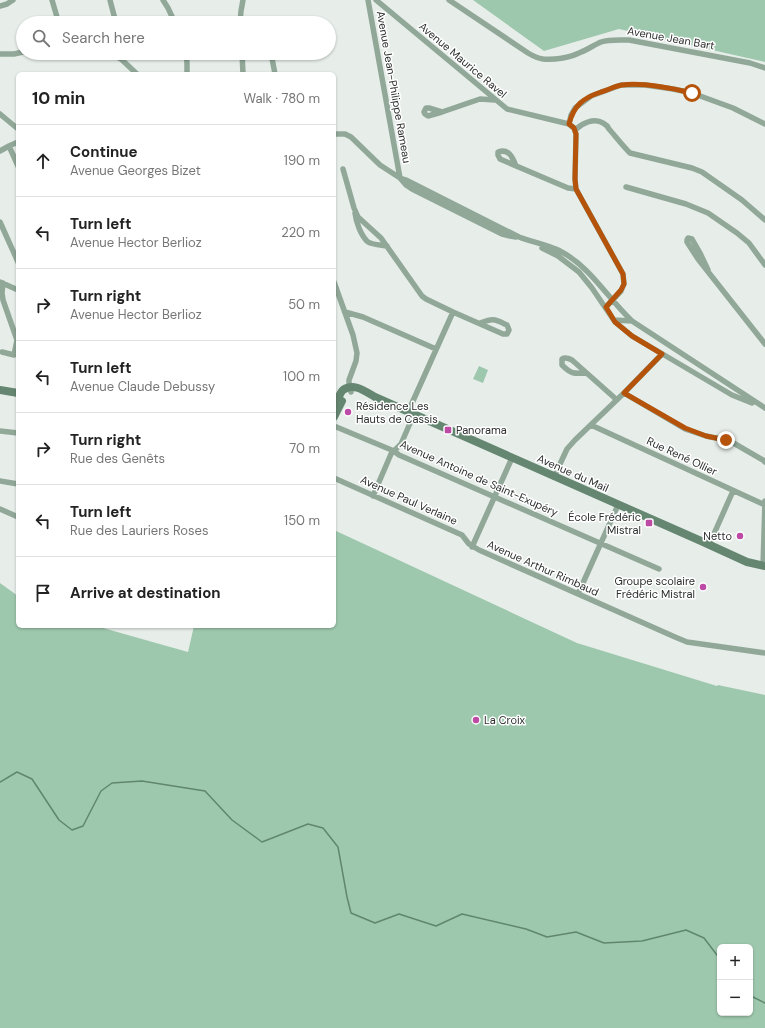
<!DOCTYPE html>
<meta charset="utf-8">
<style>
:root{--surface:#fff;--page:#f6f6f6;--text:#222;--muted:#767676;--line:#e0e0e0}
body{margin:0;font-family:"DM Sans",sans-serif;background:var(--page);color:var(--text)}
.controls{position:absolute;right:12px;bottom:12px;display:grid;overflow:hidden;border-radius:6px;box-shadow:0 1px 3px #0004}
.controls button{width:36px;height:36px;display:grid;place-items:center;padding:0;border:0;border-bottom:1px solid var(--line);background:var(--surface);color:var(--text);font:20px sans-serif}
.stop{position:absolute;width:12px;height:12px;margin:-9px;border:3px solid #b45309;border-radius:50%;background:#fff}
.stop.end{background:#b45309;border-color:#fff;box-shadow:0 1px 4px #0008}
.list{margin:0;padding:0;list-style:none}
h2{display:flex;justify-content:space-between;align-items:center;height:52px;margin:0;padding:0 16px;font-size:17px}
h2 small{font-size:13px;font-weight:400;color:var(--muted)}
.list li{display:grid;grid-template-columns:26px 1fr auto;gap:12px;align-items:center;box-sizing:border-box;height:72px;padding:0 16px;border-top:1px solid var(--line)}
.list b{display:block;font-size:15px;white-space:nowrap}
.list p{margin:0;font-size:13px;white-space:nowrap;color:var(--muted)}
.list em{font-size:13px;font-style:normal;color:var(--muted)}
.icon{flex:none;width:22px;height:22px;fill:none;stroke:currentColor;stroke-width:2;stroke-linecap:round;stroke-linejoin:round}
.map{position:relative;flex:none;width:765px;height:1028px;overflow:hidden}
.search{position:absolute;background:var(--surface);box-shadow:0 1px 3px #0004;left:16px;top:16px;width:320px;height:44px;display:flex;align-items:center;gap:10px;box-sizing:border-box;padding:0 14px;border-radius:22px;color:var(--muted);font-size:15px}
.panel{position:absolute;background:var(--surface);box-shadow:0 1px 3px #0004;left:16px;top:72px;width:320px;height:556px;border-radius:6px}
.map>svg:first-child{display:block}
</style>
<div class="map">
<svg width="765" height="1028" viewBox="0 0 765 1028">
<rect width="100%" height="100%" fill="#e7eeea"/>
<path fill="#9ec8ad" fill-rule="evenodd" d="M473 0H765V62L619 29 544 51Z
M479 366 488 370 483 383 473 379Z
M334 530 577 643 717 686 718 685 765 695V1028H0V583L18 596V626H96L188 652 194 626H334ZM720 947H750V1013H720Z"/>
<g fill="none" stroke-linecap="round" stroke-linejoin="round">
<path stroke="#60866f" stroke-width="1.5" d="M0 782 17 772 32 779 59 820 72 830 83 826 101 791 112 783 142 781 205 791 232 820 262 842 308 824 323 828 338 847 347 897 351 913 375 923 399 914 436 926 462 914 526 929 547 937 576 932 604 943 642 941 686 930 704 938 720 959
M750 994 753 997 765 1003"/>
<path stroke="#91a899" stroke-width="5.5" d="M52 0 57 17 60 23
M110 0 116 23
M163 0 168 8 175 23
M368 0 400 178
M376 0 507 109 569 124 574 128 576 134 575 179 576 189 623 274 624 284 621 291 606 307
M449 0 528 53C533 56 537 58 543 59 554 60 569 58 579 53 587 50 594 45 601 42 610 39 620 40 629 40L750 63 765 68
M0 6 7 4 13 0
M240 23 241 11 243 0
M110 53 121 59 137 74
M186 53 187 63V74
M242 53 243 74
M271 53 275 74
M0 54H14L23 52
M442 112 428 116 425 114 424 112 426 108H429L442 112 480 99 495 100
M0 114 18 129
M569 124 571 115 575 108 591 96 621 85H645L673 89 692 93 733 108 765 124
M575 130C581 124 594 117 603 123 605 124 608 127 609 129 616 137 623 146 630 153L692 168 702 172 742 200 765 220
M334 134H345L351 137 380 165 400 178 406 185 412 189 502 234 510 236 516 237
M9 146 18 166
M0 151 9 146 18 142
M516 166C513 158 509 148 498 152V155L500 159 568 188 576 189
M343 169 354 208 358 217 381 238 422 296 426 299 453 312 503 334H507L509 330 507 325C494 319 494 318 480 323
M400 178 406 180 519 237C532 242 548 245 560 251 591 267 608 299 632 321L765 408
M626 187 686 204 708 213 737 233 749 243 765 265
M355 213C356 222 361 236 368 242 373 245 382 245 387 246
M0 222 18 262
M542 248 558 256 579 272 592 288 615 322 632 336 732 395 752 403
M708 270 700 253 692 239 688 238 687 240V242L698 259 765 344
M0 282 18 290
M334 282 353 335 357 353 356 361 349 380V384L351 392
M345 312 363 317 436 349
M614 320 632 321
M2 352 14 355 17 340 3 300 2 293 3 283
M586 373C574 374 571 374 562 365V359C565 357 568 358 572 360L617 400
M624 393 685 429 706 436 730 441 763 460 765 462
M408 412 453 312
M591 425 765 505
M334 426 394 451 399 455 659 569
M0 431 18 433
M554 477 567 449 575 440 624 393 662 354
M334 478 462 535 469 544 479 550 675 637 687 642 765 653
M0 481 18 484
M373 496 391 454 401 444 414 414
M0 509 18 517
M709 545 733 491
M472 547 512 458
M763 566 765 501
M578 594 618 505"/>
<path stroke="#658671" stroke-width="8" d="M0 390 18 393
M334 407C337 402 339 394 343 390 354 382 366 392 375 397L701 541 747 562 765 566
M334 417 342 401"/>
</g>
<g fill="none" stroke-linecap="round" stroke-linejoin="round">
<path stroke="#b45309" stroke-width="5" d="M692 93C671 88 643 82 622 85 615 86 608 90 601 92 583 98 574 105 569 124L574 128 576 134 575 179 576 189 623 274 624 284 621 290 606 307 615 322 632 336 662 354 624 393 685 428 706 436 726 440"/>
</g>
<g fill="#bd4aa5" stroke="#fff" stroke-width="1.5">
<circle cx="348" cy="412" r="4"/>
<rect x="444" y="426" width="8" height="8" rx="2"/>
<rect x="645" y="519" width="8" height="8" rx="2"/>
<circle cx="740" cy="536" r="4"/>
<circle cx="703" cy="587" r="4"/>
<circle cx="476" cy="720" r="4"/>
</g>
<g text-anchor="middle" stroke-width="3" stroke-linejoin="round" paint-order="stroke">
<g font-size="11" fill="#2c2e2d" stroke="#fff">
<text transform="translate(671 38) rotate(10)" y="4">Avenue Jean Bart</text>
<text transform="translate(463 60) rotate(40)" y="4">Avenue Maurice Ravel</text>
<text transform="translate(394 87) rotate(80)" y="4">Avenue Jean-Philippe Rameau</text>
<text transform="translate(682 456) rotate(25)" y="4">Rue René Ollier</text>
<text transform="translate(573 473) rotate(24)" y="4">Avenue du Mail</text>
<text transform="translate(479 478) rotate(24)" y="4">Avenue Antoine de Saint-Exupéry</text>
<text transform="translate(409 500) rotate(24)" y="4">Avenue Paul Verlaine</text>
<text transform="translate(543 568) rotate(24)" y="4">Avenue Arthur Rimbaud</text>
</g>
<g font-size="11" fill="#2c2e2d" stroke="#fff" text-anchor="start">
<text x="356" y="410">Résidence Les<tspan x="356" dy="13">Hauts de Cassis</tspan></text>
<text x="456" y="434">Panorama</text>
<text x="641" y="521" text-anchor="end">École Frédéric<tspan x="641" dy="13">Mistral</tspan></text>
<text x="732" y="540" text-anchor="end">Netto</text>
<text x="695" y="585" text-anchor="end">Groupe scolaire<tspan x="695" dy="13">Frédéric Mistral</tspan></text>
<text x="484" y="724">La Croix</text>
</g>
</g>
</svg>
<div class="controls">
<button>+</button>
<button>−</button>
</div>
<div class="stop" style="left:692px;top:93px"></div>
<div class="stop end" style="left:726px;top:440px"></div>
<div class="search"><svg class="icon" aria-label="search" viewBox="0 0 24 24"><circle cx="10" cy="10" r="6"/><path d="M15 15l6 6"/></svg>Search here</div>
<section class="panel">
<h2>10 min<small>Walk · 780 m</small></h2>
<ul class="list">
<li><svg class="icon" aria-label="ahead" viewBox="0 0 24 24"><path d="M12 20V5M6 11l6-6 6 6"/></svg><div><b>Continue</b><p>Avenue Georges Bizet</p></div><em>190 m</em></li>
<li><svg class="icon" aria-label="left" viewBox="0 0 24 24"><path d="M17 20v-9H6M10 6l-5 5 5 5"/></svg><div><b>Turn left</b><p>Avenue Hector Berlioz</p></div><em>220 m</em></li>
<li><svg class="icon" aria-label="right" viewBox="0 0 24 24"><path d="M7 20v-9h11M14 6l5 5-5 5"/></svg><div><b>Turn right</b><p>Avenue Hector Berlioz</p></div><em>50 m</em></li>
<li><svg class="icon" aria-label="left" viewBox="0 0 24 24"><path d="M17 20v-9H6M10 6l-5 5 5 5"/></svg><div><b>Turn left</b><p>Avenue Claude Debussy</p></div><em>100 m</em></li>
<li><svg class="icon" aria-label="right" viewBox="0 0 24 24"><path d="M7 20v-9h11M14 6l5 5-5 5"/></svg><div><b>Turn right</b><p>Rue des Genêts</p></div><em>70 m</em></li>
<li><svg class="icon" aria-label="left" viewBox="0 0 24 24"><path d="M17 20v-9H6M10 6l-5 5 5 5"/></svg><div><b>Turn left</b><p>Rue des Lauriers Roses</p></div><em>150 m</em></li>
<li><svg class="icon" aria-label="arrive" viewBox="0 0 24 24"><path d="M6 21V4h12l-3 4 3 4H6"/></svg><div><b>Arrive at destination</b></div></li>
</ul>
</section>
</div>
